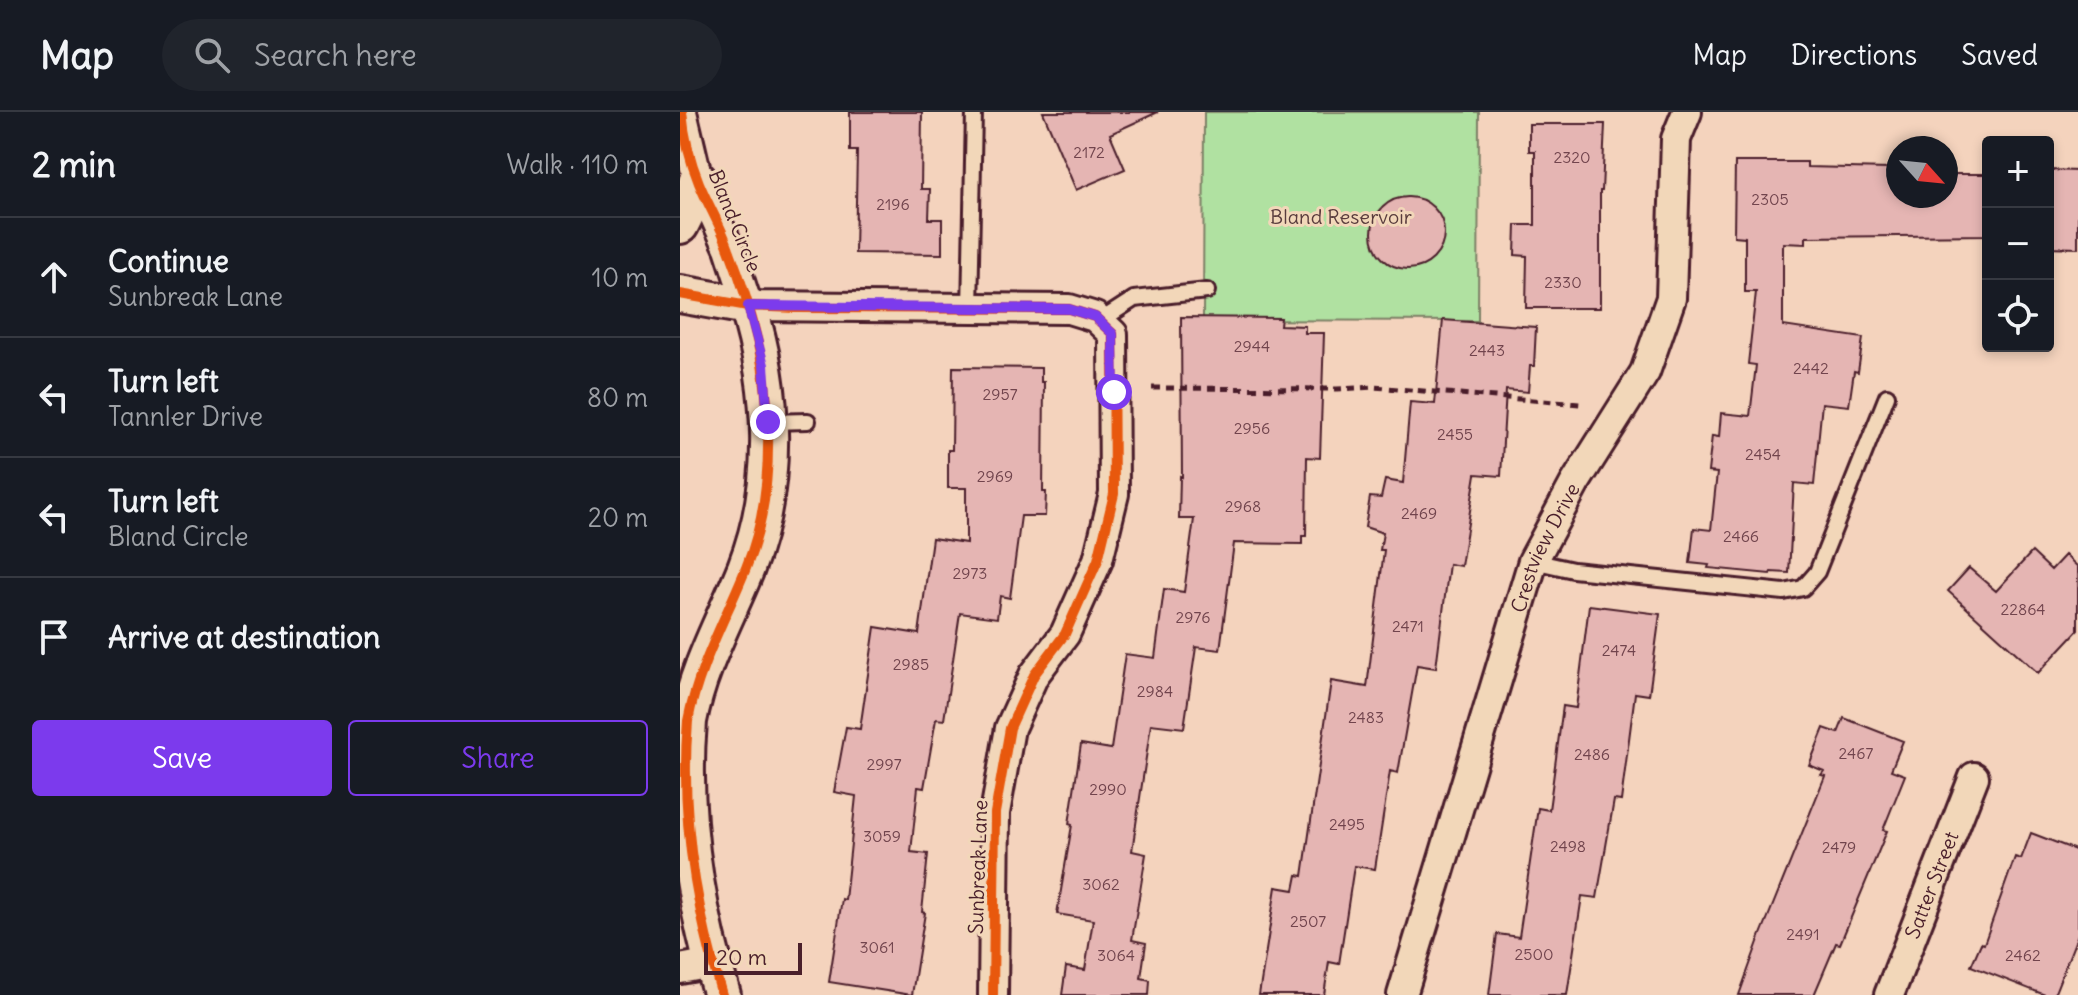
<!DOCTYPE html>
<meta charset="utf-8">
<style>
:root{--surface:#171b24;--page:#20242c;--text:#f1f3f6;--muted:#9ea1a6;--line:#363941;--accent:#7c3aed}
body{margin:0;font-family:Delius,sans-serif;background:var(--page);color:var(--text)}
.controls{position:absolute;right:24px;top:24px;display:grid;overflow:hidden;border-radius:8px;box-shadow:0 4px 12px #0003}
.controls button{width:72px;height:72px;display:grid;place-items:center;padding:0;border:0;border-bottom:2px solid var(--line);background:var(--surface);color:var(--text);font:40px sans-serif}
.compass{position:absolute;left:1206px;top:24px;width:72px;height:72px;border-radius:50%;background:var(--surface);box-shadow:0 4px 12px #0003;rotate:117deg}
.scale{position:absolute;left:24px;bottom:20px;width:98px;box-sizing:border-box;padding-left:8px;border:4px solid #4a1f2b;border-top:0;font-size:22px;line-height:28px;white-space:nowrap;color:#4a1f2b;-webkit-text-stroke:6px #f2d7b9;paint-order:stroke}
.stop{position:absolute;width:24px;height:24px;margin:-18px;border:6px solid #7c3aed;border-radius:50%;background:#fff}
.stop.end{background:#7c3aed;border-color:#fff;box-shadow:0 2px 8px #0008}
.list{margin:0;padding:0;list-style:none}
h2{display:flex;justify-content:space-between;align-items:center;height:104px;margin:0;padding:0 32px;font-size:34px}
h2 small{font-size:26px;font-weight:400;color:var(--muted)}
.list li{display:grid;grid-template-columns:52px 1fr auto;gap:24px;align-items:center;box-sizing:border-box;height:120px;padding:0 32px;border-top:2px solid var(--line)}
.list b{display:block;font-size:30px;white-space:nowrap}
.list p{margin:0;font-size:26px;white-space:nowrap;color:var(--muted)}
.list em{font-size:26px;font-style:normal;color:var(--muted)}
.actions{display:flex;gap:16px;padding:24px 32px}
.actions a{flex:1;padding:18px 0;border:2px solid var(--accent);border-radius:8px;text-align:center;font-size:28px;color:var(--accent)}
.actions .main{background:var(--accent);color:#fff}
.icon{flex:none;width:44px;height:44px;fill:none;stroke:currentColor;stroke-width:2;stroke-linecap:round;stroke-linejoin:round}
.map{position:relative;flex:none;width:1398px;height:883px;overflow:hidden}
header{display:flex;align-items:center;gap:48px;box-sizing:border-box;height:112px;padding:0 40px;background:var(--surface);border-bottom:2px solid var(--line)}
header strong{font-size:38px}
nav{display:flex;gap:44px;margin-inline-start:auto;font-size:28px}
.search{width:560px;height:72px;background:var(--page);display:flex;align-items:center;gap:20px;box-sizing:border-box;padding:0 28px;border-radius:44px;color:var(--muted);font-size:30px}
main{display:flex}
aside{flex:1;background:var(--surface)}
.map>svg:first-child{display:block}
</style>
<header>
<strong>Map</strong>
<div class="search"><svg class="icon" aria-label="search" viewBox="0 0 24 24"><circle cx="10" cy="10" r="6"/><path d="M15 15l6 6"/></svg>Search here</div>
<nav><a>Map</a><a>Directions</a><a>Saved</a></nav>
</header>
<main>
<aside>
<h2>2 min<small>Walk · 110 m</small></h2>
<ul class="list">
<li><svg class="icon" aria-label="ahead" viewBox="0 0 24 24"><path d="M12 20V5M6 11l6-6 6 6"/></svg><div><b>Continue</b><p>Sunbreak Lane</p></div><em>10 m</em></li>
<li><svg class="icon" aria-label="left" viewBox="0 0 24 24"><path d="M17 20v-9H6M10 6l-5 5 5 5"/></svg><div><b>Turn left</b><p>Tannler Drive</p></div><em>80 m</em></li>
<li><svg class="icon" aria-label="left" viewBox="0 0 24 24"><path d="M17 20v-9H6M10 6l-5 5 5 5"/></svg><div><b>Turn left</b><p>Bland Circle</p></div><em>20 m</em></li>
<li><svg class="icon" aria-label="arrive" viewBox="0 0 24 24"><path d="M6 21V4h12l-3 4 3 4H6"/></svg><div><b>Arrive at destination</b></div></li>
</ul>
<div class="actions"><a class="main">Save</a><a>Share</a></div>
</aside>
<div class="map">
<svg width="1398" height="883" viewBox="0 0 1398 883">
<rect width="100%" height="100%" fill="#f4d3bd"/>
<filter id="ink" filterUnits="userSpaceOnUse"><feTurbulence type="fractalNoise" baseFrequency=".0125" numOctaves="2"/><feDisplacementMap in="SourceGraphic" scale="16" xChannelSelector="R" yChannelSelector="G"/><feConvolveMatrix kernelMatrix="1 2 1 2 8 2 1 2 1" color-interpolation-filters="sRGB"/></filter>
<g filter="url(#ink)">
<path fill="#b0e1a1" stroke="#7d8066" stroke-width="2" d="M524 0H799L798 209 523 208Z"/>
<path fill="#e5b5b3" stroke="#4a1f2b" stroke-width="2" d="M170 0H242L241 77H250L249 107H262V142L175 141 177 39H170Z
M363 0H478L430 22 445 57 396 78Z
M849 12H925L922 79H920V196H846L847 144 835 143 836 113H855V39H849Z
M1055 50H1127V55L1209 57V64H1218V84H1266V62H1308V123L1126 125V132L1103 131V214L1183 226 1178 260 1174 259 1169 294 1142 291 1134 373 1114 371 1109 461 1091 460 1090 462 1028 456 1029 453 1010 451 1014 416 1031 418 1037 361 1028 360 1032 324 1039 325 1041 301 1070 304 1076 253 1068 252 1076 180H1065V125L1054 124Z
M1368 58 1398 59V136L1368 135Z
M692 121a36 36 0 1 1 72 0a36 36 0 1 1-72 0Z
M501 205 601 206 600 213 625 214V221H644L640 346 627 345 626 424H622V432L554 431 540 538 516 535 504 616 471 612 452 739 466 742 452 828 466 831 461 866 470 868 469 883H382L386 855 405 858 413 808 377 802 392 713 389 712 401 632 431 637 445 542 475 546 484 477 504 480 514 407H499L500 364 502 365Z
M763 208 856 215 854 254H850L848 280 826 278 821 364 796 362 781 454 769 452 756 556 737 553 718 661 710 659 695 757 674 754 659 852 649 850 644 883H579L596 775 614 778 617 763 623 764 651 569 687 575 704 438H700L703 421 685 415 690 385 701 386 705 368 723 371 730 290 755 292Z
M273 255 361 256V270H364L363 380H366L365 404H341L330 486 320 484 317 506 280 501 264 608 256 607 244 676 238 675 231 740 248 742 242 800 245 801 232 883 149 870 162 787 165 788 176 684 154 680 166 615 180 617 195 515 239 522 252 426 286 431V376H268V338H272Z
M1352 440 1371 458 1385 443 1398 455V518L1358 561 1268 479 1289 456 1316 479Z
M909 493 980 502 969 583 955 581 941 689 934 688 917 786 902 784 887 883H809L817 822 839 825 858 696 869 698 883 594 896 596Z
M1164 606 1223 629 1211 658 1225 663 1203 718 1207 719 1160 832 1156 831 1134 883H1059L1078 830 1145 664 1141 663 1144 659 1129 653 1144 616 1158 621Z
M1351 721 1398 739V822L1374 883H1365L1291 854 1301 831 1304 832 1335 745 1341 747Z"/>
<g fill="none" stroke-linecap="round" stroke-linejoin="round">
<defs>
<path id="service" d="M290 198 294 0
M420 209 454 187 527 179
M89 310 128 309
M853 449 893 458 1104 480 1123 476 1137 460 1207 284"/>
<g id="minor">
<path d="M2 0 18 68 49 136 68 194 389 197 415 205 433 222 434 382 418 448 385 522 354 563 330 616 315 701 313 883"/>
<path d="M0 857 32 851"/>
<path id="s1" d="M722 883 853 449 895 371 965 260 991 186 996 27 1007 0"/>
<path id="s2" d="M1209 883 1294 665"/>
</g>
<path id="tertiary" d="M0 113 8 97 18 68
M0 182 68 194C94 278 99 372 66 456 46 506 18 555 8 609 0 702 15 794 42 883"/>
</defs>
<use href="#service" stroke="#4a1f2b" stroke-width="20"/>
<use href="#minor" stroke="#4a1f2b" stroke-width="34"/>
<use href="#tertiary" stroke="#4a1f2b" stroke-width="42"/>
<path stroke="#4a1f2b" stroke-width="5" stroke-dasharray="8 6" stroke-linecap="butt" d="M472 276 657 277 694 275 900 292"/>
<use href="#service" stroke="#f2d7b9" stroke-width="14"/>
<use href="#minor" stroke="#f2d7b9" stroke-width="28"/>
<use href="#tertiary" stroke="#f2d7b9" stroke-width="36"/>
<defs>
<path id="cycleway" d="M2 0C4 23 10 49 19 71 28 93 41 114 49 137 72 196 88 256 88 320 89 367 84 412 66 456 46 506 18 555 8 609 0 703 15 794 42 883
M0 182 68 194 115 196 389 197 415 205 433 222 434 382 418 448 385 522 354 563 330 616 315 701 313 883"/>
</defs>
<use href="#cycleway" stroke="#f2d7b9" stroke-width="15"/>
<use href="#cycleway" stroke="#e8590c" stroke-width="10"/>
</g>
</g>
<g fill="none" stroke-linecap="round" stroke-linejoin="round" filter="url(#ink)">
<path stroke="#7c3aed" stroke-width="10" d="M88 310 84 253 68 194 389 197 415 205 433 222 434 280"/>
</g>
<g text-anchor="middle" stroke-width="6" stroke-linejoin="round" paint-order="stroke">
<g font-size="16" fill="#71444d">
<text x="409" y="46">2172</text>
<text x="892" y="51">2320</text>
<text x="1090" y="93">2305</text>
<text x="213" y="98">2196</text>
<text x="883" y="176">2330</text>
<text x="572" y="240">2944</text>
<text x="807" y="244">2443</text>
<text x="1131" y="262">2442</text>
<text x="320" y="288">2957</text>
<text x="572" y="322">2956</text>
<text x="775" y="328">2455</text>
<text x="1083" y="348">2454</text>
<text x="315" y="370">2969</text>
<text x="563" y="400">2968</text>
<text x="739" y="407">2469</text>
<text x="1061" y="430">2466</text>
<text x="290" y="467">2973</text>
<text x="1343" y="503">22864</text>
<text x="513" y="511">2976</text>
<text x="728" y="520">2471</text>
<text x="939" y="544">2474</text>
<text x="231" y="558">2985</text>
<text x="475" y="585">2984</text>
<text x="686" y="611">2483</text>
<text x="1176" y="647">2467</text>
<text x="912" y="648">2486</text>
<text x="204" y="658">2997</text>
<text x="428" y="683">2990</text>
<text x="667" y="718">2495</text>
<text x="202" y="730">3059</text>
<text x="888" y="740">2498</text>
<text x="1159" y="741">2479</text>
<text x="421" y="778">3062</text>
<text x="628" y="815">2507</text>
<text x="1123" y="828">2491</text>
<text x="197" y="841">3061</text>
<text x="854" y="848">2500</text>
<text x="436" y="849">3064</text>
<text x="1343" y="849">2462</text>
</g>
<g font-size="20" fill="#593c3d" stroke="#f2d7b9">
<text x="661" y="112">Bland Reservoir</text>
</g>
<g font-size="20" fill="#4a1f2b" stroke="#f2d7b9">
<text transform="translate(55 109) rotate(68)" y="7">Bland Circle</text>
<text dy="7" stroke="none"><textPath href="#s1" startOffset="470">Crestview Drive</textPath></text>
<text transform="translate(298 755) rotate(-88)" y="7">Sunbreak Lane</text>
<text dy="7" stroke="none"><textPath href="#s2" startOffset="118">Satter Street</textPath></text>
</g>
</g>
</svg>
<div class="controls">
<button>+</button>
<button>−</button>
<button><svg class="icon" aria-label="locate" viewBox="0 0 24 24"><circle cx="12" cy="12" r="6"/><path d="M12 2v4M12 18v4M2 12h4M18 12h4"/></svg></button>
</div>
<svg class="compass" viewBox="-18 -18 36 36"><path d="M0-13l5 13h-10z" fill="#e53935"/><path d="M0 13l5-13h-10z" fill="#9ea1a6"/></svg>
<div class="scale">20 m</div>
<div class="stop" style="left:434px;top:280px"></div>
<div class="stop end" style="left:88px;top:310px"></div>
</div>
</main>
